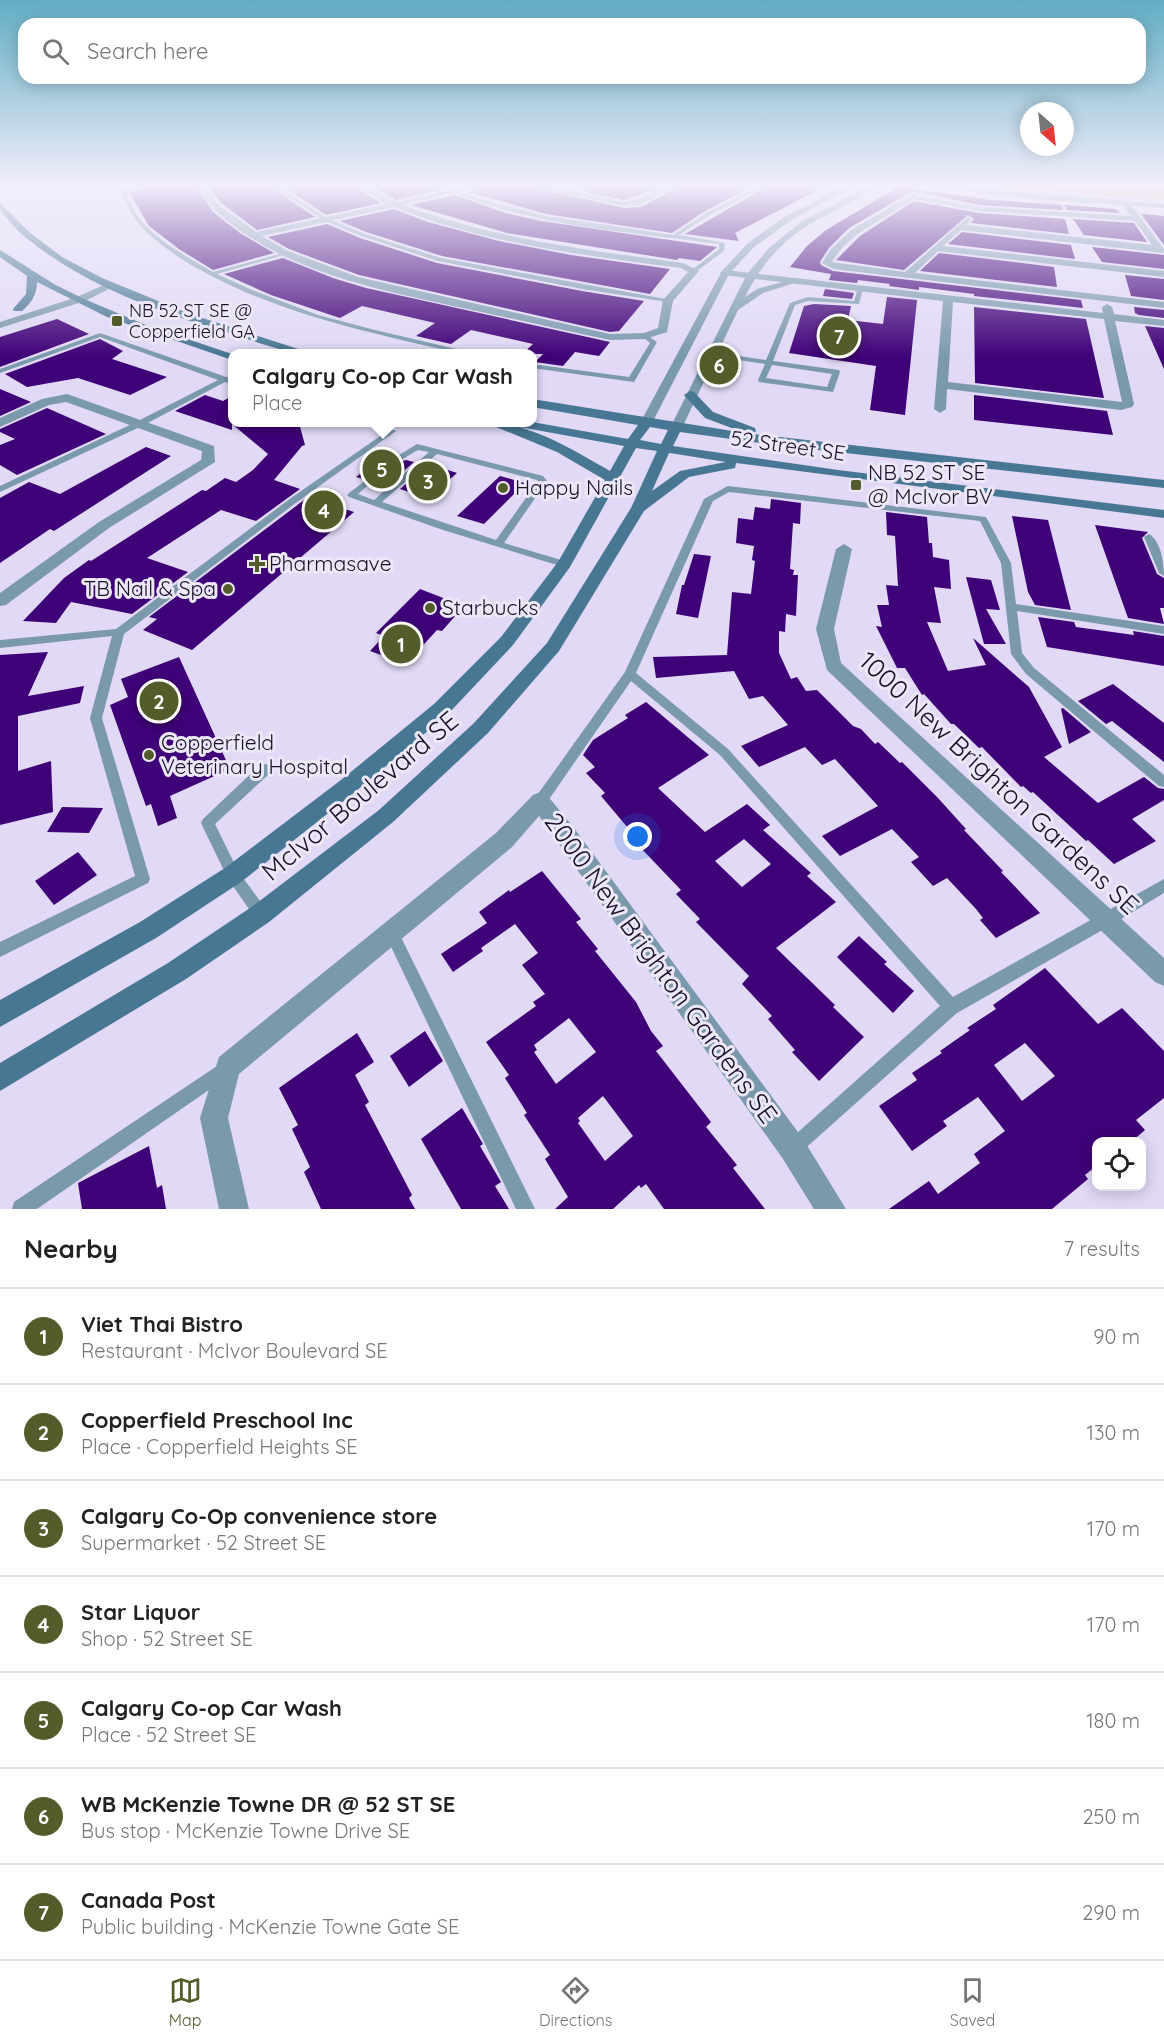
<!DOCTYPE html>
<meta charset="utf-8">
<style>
:root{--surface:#fff;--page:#f6f6f6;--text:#222;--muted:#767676;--line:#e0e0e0;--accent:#535c2b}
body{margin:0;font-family:Quicksand,sans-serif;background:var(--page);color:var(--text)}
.controls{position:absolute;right:18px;bottom:18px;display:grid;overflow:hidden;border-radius:12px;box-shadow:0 3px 15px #0003}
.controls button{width:54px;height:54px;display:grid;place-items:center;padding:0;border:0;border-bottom:2px solid var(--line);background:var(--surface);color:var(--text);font:30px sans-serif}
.compass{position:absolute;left:1020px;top:102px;width:54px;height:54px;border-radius:50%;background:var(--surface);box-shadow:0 3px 15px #0003;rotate:153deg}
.you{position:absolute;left:638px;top:837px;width:21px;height:21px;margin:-15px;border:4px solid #fff;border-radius:50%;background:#1a73e8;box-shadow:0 0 0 9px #1a73e833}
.badge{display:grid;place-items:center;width:39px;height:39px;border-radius:50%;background:var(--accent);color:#fff;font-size:20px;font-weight:700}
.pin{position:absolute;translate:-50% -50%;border:3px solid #fff;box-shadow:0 2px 6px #0006}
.popup{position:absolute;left:228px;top:349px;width:309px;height:78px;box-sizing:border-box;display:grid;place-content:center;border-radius:12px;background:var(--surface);filter:drop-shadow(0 2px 4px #0005);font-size:20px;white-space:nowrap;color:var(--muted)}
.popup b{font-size:22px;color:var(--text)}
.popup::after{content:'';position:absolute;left:50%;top:100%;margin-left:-12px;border:12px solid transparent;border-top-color:var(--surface)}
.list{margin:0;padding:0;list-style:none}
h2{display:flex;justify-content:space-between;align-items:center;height:78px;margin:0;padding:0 24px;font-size:26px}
h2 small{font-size:20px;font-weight:400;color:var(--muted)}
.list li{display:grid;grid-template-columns:39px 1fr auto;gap:18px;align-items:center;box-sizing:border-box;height:96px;padding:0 24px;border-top:2px solid var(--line)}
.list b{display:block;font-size:22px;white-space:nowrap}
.list p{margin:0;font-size:20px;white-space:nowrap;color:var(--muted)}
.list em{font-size:20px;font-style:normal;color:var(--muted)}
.icon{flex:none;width:33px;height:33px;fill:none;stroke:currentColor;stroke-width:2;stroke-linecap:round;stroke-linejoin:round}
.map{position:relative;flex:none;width:1164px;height:1209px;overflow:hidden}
.search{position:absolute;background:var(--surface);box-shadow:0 3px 15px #0003;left:18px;right:18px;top:18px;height:66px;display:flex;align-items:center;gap:15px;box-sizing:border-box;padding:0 21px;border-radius:18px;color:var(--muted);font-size:22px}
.sheet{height:750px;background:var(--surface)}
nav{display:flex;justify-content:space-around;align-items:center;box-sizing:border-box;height:84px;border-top:2px solid var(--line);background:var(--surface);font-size:16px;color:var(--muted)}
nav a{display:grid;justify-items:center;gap:3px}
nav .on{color:var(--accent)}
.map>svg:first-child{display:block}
</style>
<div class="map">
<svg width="1164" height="1209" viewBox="0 0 1164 1209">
<rect width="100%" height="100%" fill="#e1d9f6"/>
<path fill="#faa25a" d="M985 187H1164V199Z"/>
<path fill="#3f0177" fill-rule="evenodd" d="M152 187H197L213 212 240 233 274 253 213 270 179 249 149 226 129 192Z
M209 187H271L315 217 257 230 221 203Z
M284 187H355L381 203 326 215Z
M373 187H441L443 189 396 200Z
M480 187H531L624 208 641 207 678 187H751L705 211 672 233 546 214 468 192Z
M591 187H661L624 200 584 192Z
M766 187H824L735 233 739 241 685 234Z
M898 187 992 200 1062 205 1063 210 979 205 913 191 849 228 829 248 820 262 821 265 833 271 1081 300 1083 308 974 296V294L919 287V290L889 286 890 284 858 280 857 283 829 280 831 274 790 267 807 246 826 230Z
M455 195 506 213 541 221 717 247 700 261 679 258 677 260 507 233 411 205Z
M914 201 979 213 1065 219 1069 234 971 223 974 219 968 215 904 270 836 260 860 236Z
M1064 205 1116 209 1120 213H1126L1067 210Z
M394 209 428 222 499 241 571 255 670 269 650 294 442 256 366 232 340 221Z
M1141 214 1164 216V245Z
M1073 219 1134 223 1147 242 1084 235Z
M327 224 360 238 437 263 582 291 644 301 619 331 610 332 359 275 289 249 268 237Z
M962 232 1071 245 1075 259 948 244Z
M1092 247 1164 255V269L1102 262Z
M939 253 1054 267 1057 287 920 271Z
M283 258 333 278 366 288 610 342 599 356 575 352 563 366 535 362 543 354H522L533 344 471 330 451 344 416 336 435 323 362 306 340 318 271 295 224 274Z
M1125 275 1164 279V300L1131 296Z
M825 289 854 293 852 299 823 296Z
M887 297 917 300 905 415 870 410 876 366 789 353 804 306 814 304 851 306 848 320 883 324Z
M974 307 1086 319 1104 398 975 383Z
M1134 307 1164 310V318L1139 315 1135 313Z
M57 319 89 334 0 367V337Z
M1145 326 1164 328V369Z
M100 339 123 351 112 359 167 377 130 395 78 378 27 387 5 374Z
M0 389 31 402 0 416Z
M205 395 223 401 232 396V423H299L305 445 302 446 274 480 300 489 256 521 221 510 147 558 188 572 132 614 71 602 56 623 23 621 64 578 89 560 91 561 202 490 206 491 225 478 236 482 253 470 268 454 232 424V430L175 411Z
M974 395 1107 411 1113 435 974 420Z
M47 408 106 434 17 475 0 465V445L15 439 0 432V429Z
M146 447 171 456 54 531 50 529 0 563V498L29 482 60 494Z
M386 454 393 456V460L397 463 406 460 414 462 388 485 375 483 374 479 369 476 363 479 356 477Z
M429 464 457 473 428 498 400 489Z
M500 476 525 483 484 524 457 516Z
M312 494 332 501 329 504 354 512 192 650 143 630 157 619 149 617Z
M771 499 801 503 800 524 793 523 790 569 794 570 793 575H798L796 616 786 614 785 632 779 631V653L791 679 797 677 806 691 817 690 853 726 861 729 875 744 878 742 900 763 902 762 938 798 966 829 964 830 1003 871 1001 872 1040 913 996 938 980 920 983 918 976 909 947 878 933 886 911 862 919 857 892 829 840 856 822 836 878 806 835 759 822 765 805 747 759 767 741 746 788 725 763 696 749 699 734 671 656 678 653 657 727 655 732 592 751 594 755 561 752 560 754 546 736 543 738 518 753 520 755 507 770 509Z
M886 512 927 517 929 543H932L933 557 949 560 951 589 934 587 941 623 927 622 948 671 986 665 973 638 1029 687 1062 747 1044 757 1098 803 1144 777 1158 788 1164 789V800L1132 819 1156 841 1114 864 1088 840 1086 841 1033 792 1031 793 1023 786 1021 787 982 747 979 748 954 724H951L924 694 922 695 905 668H897L876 626 882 627 877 605H889L886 585 898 586 895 536 887 535Z
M1012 516 1048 520 1071 610 1035 605 1028 592Z
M1095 525 1148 532 1142 538 1157 574 1164 578V608H1160L1164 624 1128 618Z
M694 554 711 556 698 618 676 614 682 585H684Z
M966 577 991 580 1000 610 986 609 1006 644H984Z
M420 589 464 606 442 631 437 630 406 664 370 651 384 636 376 633Z
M1038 617 1074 622 1076 627 1134 635 1133 631 1164 636V666L1047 647Z
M48 652 28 696 84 686 80 703 18 716V771L51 761 53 812 0 825V655Z
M179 657 230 769 170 796 177 818 158 826 151 804 146 806 110 705 128 697 121 679Z
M1113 684 1164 723V762L1112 721 1106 724 1078 701Z
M646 702 709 755 658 788 705 832 747 804 770 825 763 830 811 873 807 876 836 902 776 948 835 1005 833 1007 864 1037 819 1081 792 1052 795 1050 768 1019 772 1016 742 984 749 976 696 922 700 919 676 894 681 890 636 843 639 841 601 796 605 793 586 773 595 767 583 755 593 740 628 718 625 715ZM744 839 771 864 742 887 715 861Z
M1063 708 1091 732 1069 744 1061 709Z
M62 807 103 808 89 833 47 832Z
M78 852 97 875 54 905 35 881Z
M542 871 581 919 576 922 598 949 595 951 636 1002 651 1031 663 1046 656 1051 711 1122 706 1127 737 1165 733 1168 765 1209H664L646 1184 641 1188 639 1185 613 1209H555L568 1197 545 1159 550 1155 524 1115 527 1113 505 1078 509 1075 486 1042 536 1006 533 1002 545 994 522 965 538 953 515 924 481 948 483 951 453 972 441 954 487 923 479 912 509 890 510 892ZM569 1018 596 1052 556 1084 534 1052 537 1050 534 1045ZM603 1096 633 1136 605 1161 578 1123 580 1121 578 1118Z
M859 936 887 962 884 964 914 991 893 1013 837 957Z
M1045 968 1098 1024 1122 1008 1164 1051V1098L1136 1120 1145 1130 1131 1142H1096V1166L1085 1175 1088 1179 1052 1209H889L929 1181 938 1194 980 1163 974 1154 1005 1131 978 1097 943 1121 947 1126 912 1151 879 1106 917 1080 912 1073 942 1053 940 1051 970 1030 967 1028 996 1009 993 1005ZM1025 1043 1055 1076 1022 1101 994 1065Z
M425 1031 443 1061 409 1087 390 1056Z
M357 1033 374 1062 355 1075 369 1102 365 1105 412 1195 409 1198 415 1209H321L304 1172 310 1167 292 1129 298 1125 279 1088Z
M462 1108 483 1144 480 1146 501 1182 495 1186 509 1209H461L421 1139Z
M149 1146 157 1188 162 1185 166 1209H82L78 1183Z"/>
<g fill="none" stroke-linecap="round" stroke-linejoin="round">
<path fill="#7a99ad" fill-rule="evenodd" d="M120 187H125C128 195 130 203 134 210 148 236 187 257 213 272L287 252V254L217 274 252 290 318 315 375 330 478 354H463C370 333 277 314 193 266 171 253 145 235 131 213 126 205 123 196 120 187Z
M273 187H279L327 218 365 234 441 258 671 300 668 302 582 289 438 261 361 236 323 220Z
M443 187H450L480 199 546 216 673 235 706 213 757 187H764L710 215 679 235 725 243 724 251 694 273 691 271 692 270 719 249V244C633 232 521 226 443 187Z
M581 187H589L570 195 566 194Z
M858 288 863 289 859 304 808 301 795 305 773 361 839 370 840 372 833 392 759 382 758 380 765 364 711 356 707 354 711 352 766 360 790 303 808 297 854 301ZM772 365 832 374 827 387 766 378Z
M100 333 232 379V384L225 382 142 426 0 492V486L136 422 218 380 100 337 0 373V369Z
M643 335H647L657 342 634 382 532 368V364L629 377 650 343 643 337Z
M360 422H374L396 431 297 502 124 634 102 718 150 879 148 883 0 957V942L135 876 90 718 112 636 0 648V640L116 629 291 498 386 432Z
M417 444 543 476 547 481 504 543 568 562 569 564 568 566H560L443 530 349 497 347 495 349 493 369 478 373 481 358 494 374 500 429 452 418 450 401 460 398 461 394 458ZM437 454 537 480 538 481 496 540 382 502Z
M728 486 986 517 1011 563 1016 604 1164 626V634L1017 611 1022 653 1034 668 1164 775V787L1159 786 1026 674 1011 654 1001 563 980 521 729 492 713 501 636 673 728 749 953 997 1164 879V893L1113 924 957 1013 800 1153 794 1156 788 1153 785 1147 788 1141 940 1006 720 755 631 681 545 805 540 806 535 805 533 801 625 672 704 499Z
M1149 534C1161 541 1164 563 1164 576L1159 573 1144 537Z
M265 764 270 765 271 769 270 773 215 824 238 871 266 909 268 914 266 919 261 921 256 919 228 879 201 823 203 819 260 765Z
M391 925 396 927 535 1209H516L384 932 386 927Z
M223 1062 229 1064 231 1070 229 1076 37 1209H12L14 1202Z"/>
<path fill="#7a99ad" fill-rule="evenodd" d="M199 187H206L219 205 256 232 387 204 357 187H367L396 202 463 187H478L403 205C494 239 588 250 683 263L699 271 673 301 667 332 645 339 610 340C562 330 515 319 467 309 380 290 282 272 214 210 208 204 203 195 199 187ZM394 207C486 244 583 255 681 268L688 272 663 300 658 328 644 333 610 334 358 277 288 251 262 236Z
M533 187H550L624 202C643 200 658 187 676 187L640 205 624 206Z
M914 193 917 196 979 207 1131 216 1122 204 1129 202 1164 249V253L961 230 943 246 1164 271V277L938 251 915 273 1164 302V308L833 269 822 263 831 249 851 230ZM913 199 979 211 1135 221 1152 245 966 225 972 219 968 217 905 272 832 262C850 231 885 220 913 199Z
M725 270 1103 313 1102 307 1107 304 1112 307 1114 314 1164 320V326L1115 321 1134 404 1132 407 1121 410 947 389 946 409 940 413 934 409 943 301 722 275 720 273ZM953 302 1104 319 1122 402 948 382Z
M110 282 115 285 113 287 85 301 0 328V322L77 297Z
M67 394 214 446 215 462 109 528 6 605 0 606V593L99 522 201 460 202 451 66 402 49 405 0 427V418L42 399Z
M844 544 852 549 834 629 841 663 1164 958V986L1155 982 827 670 816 629 836 549Z
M540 792 547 795 574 828 803 1139 846 1209H814L783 1159 539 816 512 847 239 1074 228 1118 249 1209H219L200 1118 219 1057 496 833 533 795Z"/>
<path fill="#7a99ad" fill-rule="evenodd" d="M843 187H853L790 221 753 248 729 274 652 423 650 426H642L640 423 722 271 747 244 784 217Z
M866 187H875C856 202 831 212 810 224 781 241 759 268 745 297L757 289 793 279 798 282 763 293 738 310 682 428 676 432 672 431 670 428 747 274 769 248 801 222Z
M933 187H961L1164 204V208L1031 199Z"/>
<path fill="#487794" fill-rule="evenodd" d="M0 203 29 232 62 257 102 278 190 314 314 354C287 354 261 343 235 335 161 313 85 286 25 237 15 229 8 219 0 210Z
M0 250 54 284 84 299 146 325 232 354V360L107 317 37 282C37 295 31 303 22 311H14L13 309 26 294 27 276 0 257Z
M690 391 694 392 713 412 755 428 756 431 752 434 1164 480V488L782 446 680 432 673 446 838 470 1164 510V518L736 463 735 468 689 477 644 511 559 651 488 733 393 822 269 922 186 979 0 1091V1063L168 963 253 906 379 810 474 723 547 643 631 508 657 451 636 448 570 567 513 645 448 714 355 792 241 882 156 938 0 1027V1000L140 922 225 868 341 780 434 704 501 637 558 562 605 480 557 452 484 422C528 422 572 449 610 471L624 446 514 426 508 422H532L628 439 638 425 532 407V399L745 433 705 418 684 395ZM650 427 668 430 661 444 640 440ZM669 453 676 454 726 462 680 471 652 491Z"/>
</g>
<linearGradient id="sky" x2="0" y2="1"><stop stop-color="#61adc4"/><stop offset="0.52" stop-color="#f2eefb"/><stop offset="1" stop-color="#f2eefb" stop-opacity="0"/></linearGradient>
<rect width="1164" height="357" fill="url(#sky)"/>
<g fill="#535c2b" stroke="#ece8f7" stroke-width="2">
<rect x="111" y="315" width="12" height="12" rx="3"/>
<rect x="850" y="479" width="12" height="12" rx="3"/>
<circle cx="503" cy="488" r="6"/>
<path d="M254 555h6v6h6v6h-6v6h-6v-6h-6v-6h6z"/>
<circle cx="228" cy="589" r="6"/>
<circle cx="430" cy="608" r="6"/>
<circle cx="149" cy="755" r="6"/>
</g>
<g text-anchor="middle" stroke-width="6" stroke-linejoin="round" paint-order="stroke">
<g font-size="18" fill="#19102a" stroke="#ece8f7" text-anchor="start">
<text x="129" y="317">NB 52 ST SE @<tspan x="129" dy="21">Copperfield GA</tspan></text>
</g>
<g font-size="21" fill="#19102a" stroke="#ece8f7">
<text transform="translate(788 446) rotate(8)" y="7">52 Street SE</text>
</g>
<g font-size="21" fill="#19102a" stroke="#ece8f7" text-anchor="start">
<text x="868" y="480">NB 52 ST SE<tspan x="868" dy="24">@ McIvor BV</tspan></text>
<text x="515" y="495">Happy Nails</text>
<text x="269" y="571">Pharmasave</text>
<text x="216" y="596" text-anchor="end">TB Nail &amp; Spa</text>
<text x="442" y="615">Starbucks</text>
<text x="161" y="750">Copperfield<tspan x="161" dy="24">Veterinary Hospital</tspan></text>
</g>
<g font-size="26" fill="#19102a" stroke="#ece8f7">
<text transform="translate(999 783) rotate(43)" y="9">1000 New Brighton Gardens SE</text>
<text transform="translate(360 796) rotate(-40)" y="9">McIvor Boulevard SE</text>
<text transform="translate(661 968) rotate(54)" y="9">2000 New Brighton Gardens SE</text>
</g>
</g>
</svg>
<div class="controls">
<button><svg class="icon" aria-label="locate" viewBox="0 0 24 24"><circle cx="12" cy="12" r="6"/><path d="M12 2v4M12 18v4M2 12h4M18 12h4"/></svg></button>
</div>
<svg class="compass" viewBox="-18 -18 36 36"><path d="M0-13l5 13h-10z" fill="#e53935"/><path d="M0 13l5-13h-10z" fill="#767676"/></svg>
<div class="you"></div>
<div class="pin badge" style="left:401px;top:644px">1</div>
<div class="pin badge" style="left:159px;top:701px">2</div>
<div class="pin badge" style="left:428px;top:481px">3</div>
<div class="pin badge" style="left:324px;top:510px">4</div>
<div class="pin badge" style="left:382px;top:469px">5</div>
<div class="popup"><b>Calgary Co-op Car Wash</b>Place</div>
<div class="pin badge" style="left:719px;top:365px">6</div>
<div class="pin badge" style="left:839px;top:336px">7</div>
<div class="search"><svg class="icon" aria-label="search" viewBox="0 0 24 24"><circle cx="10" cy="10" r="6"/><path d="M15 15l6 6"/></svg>Search here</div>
</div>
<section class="sheet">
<h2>Nearby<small>7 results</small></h2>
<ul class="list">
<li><span class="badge">1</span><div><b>Viet Thai Bistro</b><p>Restaurant · McIvor Boulevard SE</p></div><em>90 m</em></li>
<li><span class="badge">2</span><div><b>Copperfield Preschool Inc</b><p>Place · Copperfield Heights SE</p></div><em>130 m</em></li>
<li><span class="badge">3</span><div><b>Calgary Co-Op convenience store</b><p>Supermarket · 52 Street SE</p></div><em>170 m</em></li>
<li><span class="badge">4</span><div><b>Star Liquor</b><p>Shop · 52 Street SE</p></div><em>170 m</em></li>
<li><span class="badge">5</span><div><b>Calgary Co-op Car Wash</b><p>Place · 52 Street SE</p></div><em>180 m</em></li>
<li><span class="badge">6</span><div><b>WB McKenzie Towne DR @ 52 ST SE</b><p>Bus stop · McKenzie Towne Drive SE</p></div><em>250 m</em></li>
<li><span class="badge">7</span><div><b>Canada Post</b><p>Public building · McKenzie Towne Gate SE</p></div><em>290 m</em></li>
</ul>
</section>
<nav>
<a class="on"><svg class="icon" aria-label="map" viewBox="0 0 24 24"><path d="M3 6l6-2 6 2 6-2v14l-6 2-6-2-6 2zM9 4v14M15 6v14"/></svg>Map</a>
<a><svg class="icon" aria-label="directions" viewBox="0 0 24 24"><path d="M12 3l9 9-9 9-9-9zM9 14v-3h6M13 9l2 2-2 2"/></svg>Directions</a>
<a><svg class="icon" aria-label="saved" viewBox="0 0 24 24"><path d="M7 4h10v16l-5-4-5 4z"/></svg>Saved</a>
</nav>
